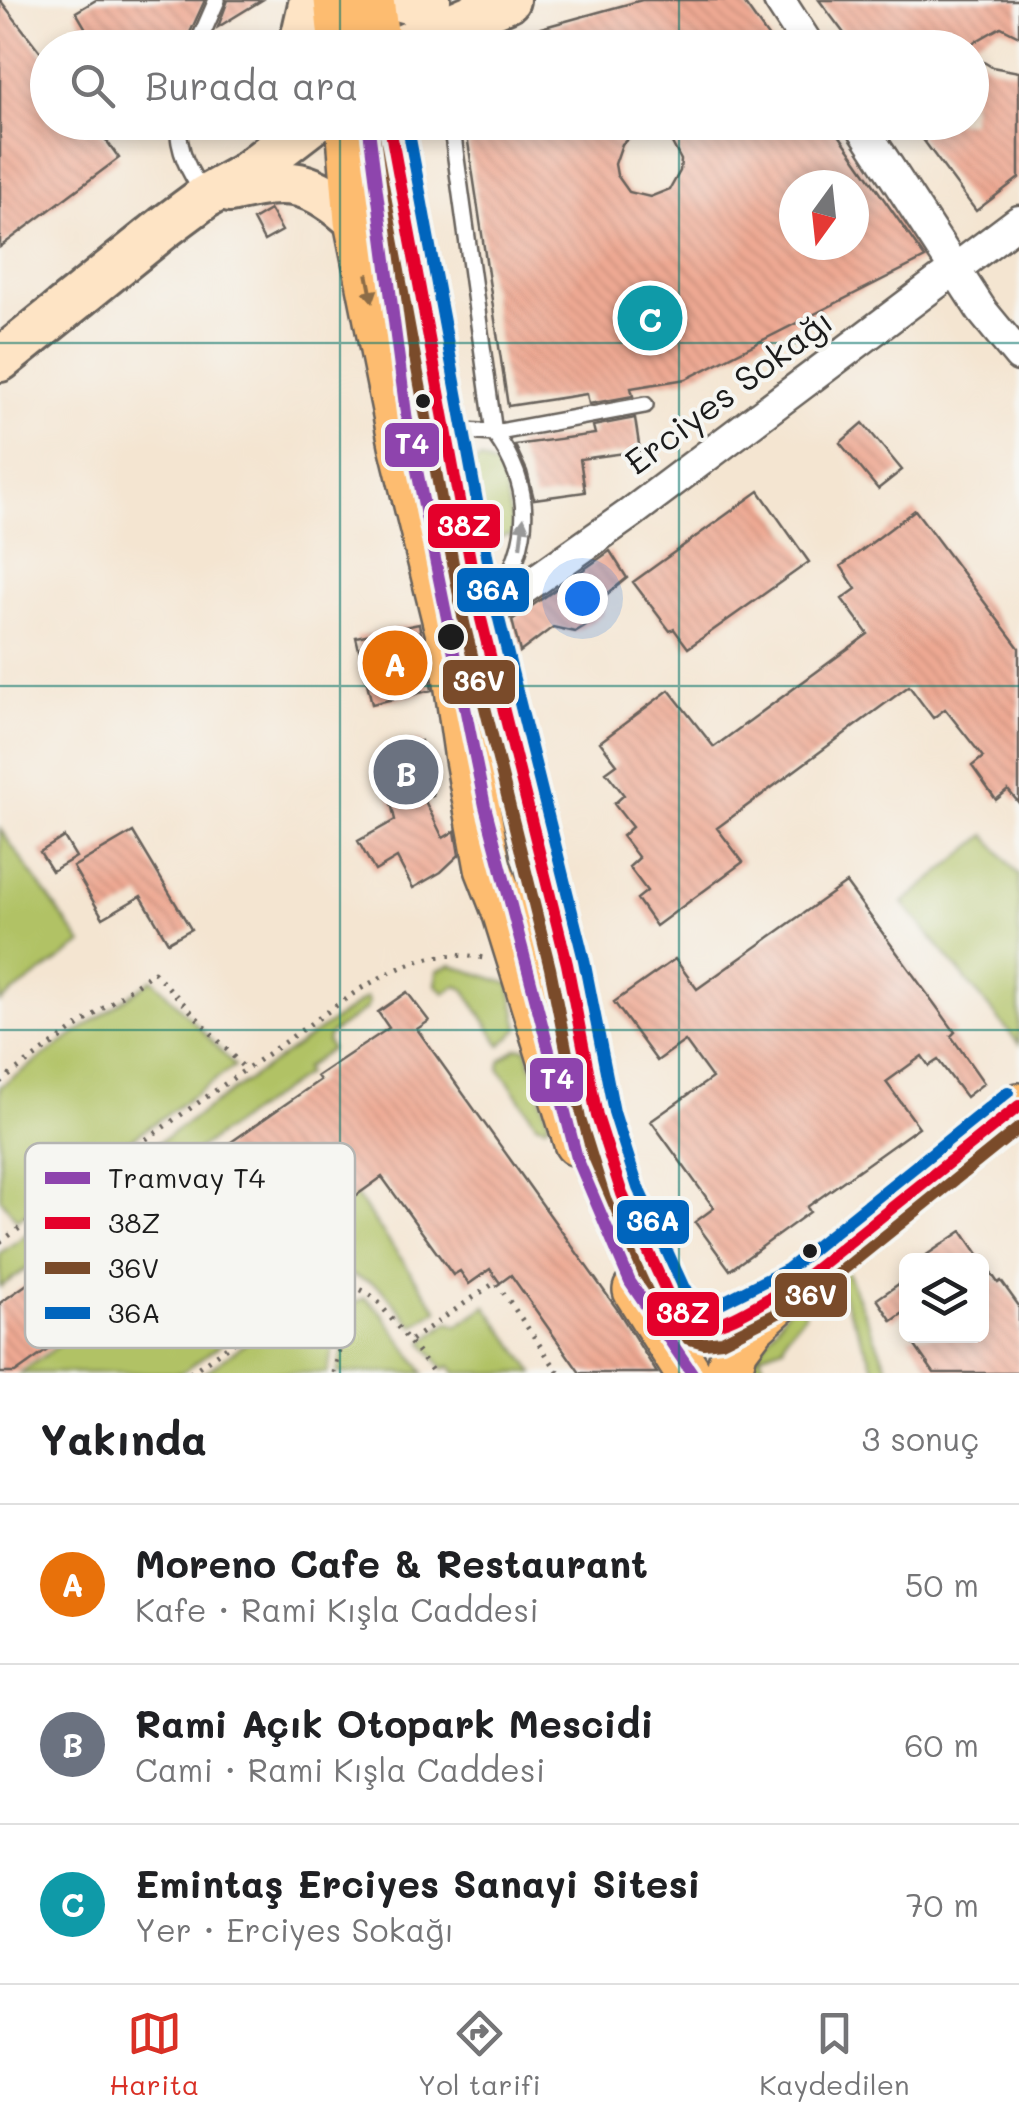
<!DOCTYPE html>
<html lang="tr">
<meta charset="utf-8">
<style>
:root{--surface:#fff;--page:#f2f2f2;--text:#202124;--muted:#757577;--line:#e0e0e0;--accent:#d93025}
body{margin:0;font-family:Mali,sans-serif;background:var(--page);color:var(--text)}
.controls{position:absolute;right:30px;bottom:30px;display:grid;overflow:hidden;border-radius:15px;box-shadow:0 5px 15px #0003}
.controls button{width:90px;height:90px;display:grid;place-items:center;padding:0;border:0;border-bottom:2px solid var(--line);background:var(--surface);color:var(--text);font:50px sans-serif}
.compass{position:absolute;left:779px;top:170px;width:90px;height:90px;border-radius:50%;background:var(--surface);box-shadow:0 5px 15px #0003;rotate:195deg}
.you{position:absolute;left:582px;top:598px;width:35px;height:35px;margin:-25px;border:8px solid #fff;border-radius:50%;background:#1a73e8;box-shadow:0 0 0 15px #1a73e833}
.badge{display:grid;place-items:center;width:65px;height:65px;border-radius:50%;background:var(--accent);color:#fff;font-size:32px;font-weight:700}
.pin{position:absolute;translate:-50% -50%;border:5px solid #fff;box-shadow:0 2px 10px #0006}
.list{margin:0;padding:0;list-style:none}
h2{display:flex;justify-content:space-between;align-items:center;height:130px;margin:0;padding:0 40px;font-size:42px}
h2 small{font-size:32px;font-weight:400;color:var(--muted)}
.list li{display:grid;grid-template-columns:65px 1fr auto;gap:30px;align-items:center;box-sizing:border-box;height:160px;padding:0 40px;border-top:2px solid var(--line)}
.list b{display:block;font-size:38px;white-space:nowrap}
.list p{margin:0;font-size:32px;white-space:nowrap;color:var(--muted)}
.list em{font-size:32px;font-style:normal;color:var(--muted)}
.icon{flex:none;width:55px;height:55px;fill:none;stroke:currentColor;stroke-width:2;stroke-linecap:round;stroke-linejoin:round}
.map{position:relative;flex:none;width:1019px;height:1373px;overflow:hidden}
.search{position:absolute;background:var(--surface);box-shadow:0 5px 15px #0003;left:30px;right:30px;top:30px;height:110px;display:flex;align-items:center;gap:25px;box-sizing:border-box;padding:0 35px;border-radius:55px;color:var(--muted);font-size:38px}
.sheet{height:610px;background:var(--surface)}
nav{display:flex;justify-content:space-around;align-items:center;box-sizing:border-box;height:140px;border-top:2px solid var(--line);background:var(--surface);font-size:28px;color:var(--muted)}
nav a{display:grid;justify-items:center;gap:5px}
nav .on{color:var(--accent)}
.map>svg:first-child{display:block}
</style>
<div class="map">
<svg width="1019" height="1373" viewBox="0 0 1019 1373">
<defs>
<pattern id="building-back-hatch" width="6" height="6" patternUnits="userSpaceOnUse" patternTransform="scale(2.5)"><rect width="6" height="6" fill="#eea993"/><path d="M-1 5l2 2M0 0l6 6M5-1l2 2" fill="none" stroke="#cc917e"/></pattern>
</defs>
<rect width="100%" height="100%" fill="#f6f6f2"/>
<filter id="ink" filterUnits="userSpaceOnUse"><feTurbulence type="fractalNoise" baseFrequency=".01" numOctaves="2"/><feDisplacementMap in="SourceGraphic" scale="20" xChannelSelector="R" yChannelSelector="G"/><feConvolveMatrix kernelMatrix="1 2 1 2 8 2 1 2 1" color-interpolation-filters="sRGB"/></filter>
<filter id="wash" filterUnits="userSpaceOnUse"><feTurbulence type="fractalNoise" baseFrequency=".0048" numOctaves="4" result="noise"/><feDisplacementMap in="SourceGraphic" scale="40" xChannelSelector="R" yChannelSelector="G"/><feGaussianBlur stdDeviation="2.25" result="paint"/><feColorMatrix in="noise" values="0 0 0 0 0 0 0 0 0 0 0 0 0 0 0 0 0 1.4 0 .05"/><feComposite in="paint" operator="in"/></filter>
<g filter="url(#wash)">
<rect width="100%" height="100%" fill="#f4e5d1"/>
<path fill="#b1c265" stroke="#666f40" stroke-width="2.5" d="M480 459 501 469 514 534 488 540 472 465Z
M0 829 82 944 0 1002Z
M986 835 1019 876V1044L903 903Z
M451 965 510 984 519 1029 501 1045 464 989 456 986 445 993 436 985 437 971Z
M153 979 235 1066 17 1220 0 1198V1087Z
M366 998 369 1002 366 1009 329 1035 327 1042 331 1049 304 1069 306 1074 0 1287V1253Z
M517 1048H526L549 1123 545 1126 536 1123 499 1068 500 1061Z
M354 1193 438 1310 414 1326 383 1290 371 1282 351 1275 333 1273 303 1286 181 1373H20L243 1215 272 1252Z
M843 1263 890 1373H877L839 1288 819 1299 812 1286Z
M331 1286 344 1292 345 1299 327 1373H204L320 1289Z
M796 1297 805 1313 787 1335 783 1346 760 1354 766 1373H744Z
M365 1298 381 1312 424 1373H337L353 1303Z
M486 1306 534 1373H455L450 1366 443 1369 423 1342 449 1322 457 1326Z"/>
<g id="blocks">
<path fill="url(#building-back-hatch)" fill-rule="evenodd" d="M0 0 48 62V122H93L119 158 0 247Z
M96 0H205L183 48H97L76 12Z
M228 0H262L218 27Z
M642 0H742L776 48H494V41Z
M819 0H1019V36L1001 27 964 48H855Z
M972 55 992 67 1019 72V178L976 211 910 122H972Z
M465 122H830L925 258 686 379 631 388 633 396 589 404 587 394 508 406ZM645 124 671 141 681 160 680 171 670 189 650 197 629 192 617 175 615 164 622 144ZM794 185H854V245H794Z
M270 210 282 231 264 241 253 220Z
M635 418 640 451 580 459 585 492 534 499 527 471 515 445 595 434 593 426Z
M863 423 902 470 878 489 840 443Z
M759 491 809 562 688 648 674 629 670 631 633 582Z
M915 510 1019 648V803L1008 790 996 800 972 766 983 757 945 709 933 718 909 686 717 828 743 862 656 926 637 899 647 891 629 867 639 858 622 836 632 827 614 804 624 795 606 772 617 764 600 742 669 690 714 747 868 634 842 599 856 589 841 566Z
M610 551 627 578 606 595 602 615 575 632 553 627 520 652 512 620Z
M419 624 432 690 372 704 356 637Z
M421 741 433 795 423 797 443 838 455 831 459 855 441 872 413 888 397 858 375 871 358 841 395 820 379 750Z
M133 832 191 929 168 942 141 896 103 918 73 867Z
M64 837 76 857 52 871 40 852Z
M846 883 955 1032 951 1036 984 1083 966 1097 938 1060 929 1066 922 1056 886 1082 919 1127 807 1207 810 1212 730 1270 695 1222 714 1208 651 1121 712 1078 685 1041 657 1061 614 1002 675 959 697 989Z
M407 992 429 1021 417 1029 617 1309 657 1373H580L511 1275 500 1283 490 1269 469 1284 460 1271 453 1275 382 1177 290 1243 283 1234 272 1242 248 1208 15 1373H0V1303L320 1080 317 1076 389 1028 378 1012Z
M962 1231 998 1283 1001 1281 1019 1306V1373H934L908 1336H982V1260H919Z
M906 1279V1311L892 1321 877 1299Z"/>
</g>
</g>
<g filter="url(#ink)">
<use href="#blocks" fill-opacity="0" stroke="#68625b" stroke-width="2.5"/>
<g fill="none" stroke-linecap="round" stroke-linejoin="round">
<defs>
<path id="lane" d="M196 48 217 0
M178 122C178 153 189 171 205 196
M451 122 494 433 645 405
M452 430 494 433C535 488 532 543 495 599"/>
<path id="street" d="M779 0 810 48
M859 122 982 311 1019 356
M481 619 631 513 1019 221"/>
<path id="secondary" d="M400 0 411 3 429 0
M300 48 311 0
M398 48 508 0
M230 191C289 176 312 180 357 221
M0 360 166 226 205 197 244 175 313 122"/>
<path id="primary" d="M337 0 342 48
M371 0 377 48
M349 122 357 221 402 444 452 647 468 759 488 868 505 911 577 1143
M389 122 481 619 567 964 590 1083 606 1148 645 1249 679 1311 699 1323 717 1326 731 1322 766 1298 797 1284
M636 1290 688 1373
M728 1373 735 1348 753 1324 797 1284 1019 1106"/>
</defs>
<use href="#lane" stroke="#68625b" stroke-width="20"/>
<use href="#street" stroke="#68625b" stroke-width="35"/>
<use href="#secondary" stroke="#68625b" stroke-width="48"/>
<use href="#primary" stroke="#68625b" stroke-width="50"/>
<path stroke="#68625b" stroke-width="5" stroke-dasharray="2.5 8" stroke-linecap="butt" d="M0 1082 154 972 244 1068
M0 1242 360 989C404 964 432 949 484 958
M411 1340 496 1282 559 1373
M190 1373 311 1288C335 1278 355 1284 376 1299L434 1373
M334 1373 353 1286"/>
<use href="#lane" stroke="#fff" stroke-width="15"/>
<use href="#street" stroke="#fff" stroke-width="30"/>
<use href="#secondary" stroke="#fee4c5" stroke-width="42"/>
<use href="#primary" stroke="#fdbc6f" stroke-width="45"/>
<defs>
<path id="bus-1" d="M389 122 481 619 567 964 597 1116 622 1194 669 1297 682 1313 706 1326C738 1322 767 1296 797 1284L1019 1106"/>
<path id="bus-2" d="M372 125 464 623 550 968 580 1119 605 1199 654 1306 669 1325 686 1338 704 1343 722 1341 808 1298 1019 1128"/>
<path id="bus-3" d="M407 122 498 615 584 960 614 1112 638 1188 684 1288 702 1306 713 1307 788 1269 1008 1092"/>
</defs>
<use href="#bus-1" stroke="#f6f6f2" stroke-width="20"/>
<use href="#bus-2" stroke="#f6f6f2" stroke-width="20"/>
<use href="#bus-3" stroke="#f6f6f2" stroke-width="20"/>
<use href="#bus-1" stroke="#e4002b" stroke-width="12"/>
<use href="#bus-2" stroke="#7a4b2a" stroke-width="12"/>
<use href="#bus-3" stroke="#0065bd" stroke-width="12"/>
<defs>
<path id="tram-1" d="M368 122 407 421 485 806 577 1158 630 1282 692 1373"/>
</defs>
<use href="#tram-1" stroke="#f6f6f2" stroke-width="20"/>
<use href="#tram-1" stroke="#8e44ad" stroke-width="12"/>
</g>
<defs><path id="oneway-solid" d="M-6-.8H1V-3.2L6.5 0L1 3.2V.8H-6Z" transform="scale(2.5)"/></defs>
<use fill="#8c6c46" href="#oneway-solid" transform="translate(370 288) rotate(79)"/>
<use fill="#999" href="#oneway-solid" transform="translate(522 532) rotate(-83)"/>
</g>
<path fill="none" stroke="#0f766e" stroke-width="2.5" stroke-opacity="0.55" d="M340 0V48M679 0V48M340 122V1373M679 122V1373M0 343H1019M0 686H1019M0 1030H1019"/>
<g fill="#1c1c1c" stroke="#f6f6f2" stroke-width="4">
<circle cx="423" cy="401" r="9"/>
<circle cx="451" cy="637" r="15"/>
<circle cx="810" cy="1251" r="9"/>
</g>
<g text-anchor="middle" stroke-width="8" stroke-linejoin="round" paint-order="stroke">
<g font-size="35" fill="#1c1c1c" stroke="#f6f6f2">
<text transform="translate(729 392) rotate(-37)" y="12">Erciyes Sokağı</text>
</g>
</g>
<rect x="25" y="1143" width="330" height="205" rx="15" fill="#f6f6f2" stroke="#b5b5b2" stroke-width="2.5"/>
<rect x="45" y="1172" width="45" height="12" fill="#8e44ad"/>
<rect x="45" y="1217" width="45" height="12" fill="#e4002b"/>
<rect x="45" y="1262" width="45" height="12" fill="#7a4b2a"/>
<rect x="45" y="1307" width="45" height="12" fill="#0065bd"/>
<g font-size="28" fill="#1c1c1c">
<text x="108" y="1188">Tramvay T4</text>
<text x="108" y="1233">38Z</text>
<text x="108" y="1278">36V</text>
<text x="108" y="1323">36A</text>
</g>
<g stroke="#f6f6f2" stroke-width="4">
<rect x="383" y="421" width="58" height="48" rx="10" fill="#8e44ad"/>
<rect x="426" y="502" width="76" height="48" rx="10" fill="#e4002b"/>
<rect x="455" y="566" width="76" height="48" rx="10" fill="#0065bd"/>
<rect x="441" y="658" width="76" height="48" rx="10" fill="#7a4b2a"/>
<rect x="528" y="1056" width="57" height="48" rx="10" fill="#8e44ad"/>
<rect x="615" y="1198" width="76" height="48" rx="10" fill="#0065bd"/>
<rect x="773" y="1271" width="76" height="48" rx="10" fill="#7a4b2a"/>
<rect x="645" y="1290" width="76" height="48" rx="10" fill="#e4002b"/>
</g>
<g font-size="28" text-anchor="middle" font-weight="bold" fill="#fff">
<text x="412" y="454">T4</text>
<text x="464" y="536">38Z</text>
<text x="493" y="600">36A</text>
<text x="479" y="691">36V</text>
<text x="557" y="1089">T4</text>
<text x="653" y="1231">36A</text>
<text x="811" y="1305">36V</text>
<text x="683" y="1323">38Z</text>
</g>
</svg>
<div class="controls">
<button><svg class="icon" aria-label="layers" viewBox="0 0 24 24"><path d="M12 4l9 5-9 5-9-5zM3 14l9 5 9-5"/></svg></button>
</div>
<svg class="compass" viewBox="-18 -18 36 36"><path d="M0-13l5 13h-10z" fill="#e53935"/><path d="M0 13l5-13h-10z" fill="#757577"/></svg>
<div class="you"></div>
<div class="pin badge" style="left:395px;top:663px;background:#e8710a">A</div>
<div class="pin badge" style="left:406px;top:772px;background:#6b7280">B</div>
<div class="pin badge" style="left:650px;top:318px;background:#0f9aa8">C</div>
<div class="search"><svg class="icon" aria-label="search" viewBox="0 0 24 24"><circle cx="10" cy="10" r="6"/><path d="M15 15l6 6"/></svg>Burada ara</div>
</div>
<section class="sheet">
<h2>Yakında<small>3 sonuç</small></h2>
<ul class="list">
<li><span class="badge" style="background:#e8710a">A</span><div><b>Moreno Cafe &amp; Restaurant</b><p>Kafe · Rami Kışla Caddesi</p></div><em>50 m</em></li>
<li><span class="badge" style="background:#6b7280">B</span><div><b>Rami Açık Otopark Mescidi</b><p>Cami · Rami Kışla Caddesi</p></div><em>60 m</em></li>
<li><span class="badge" style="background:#0f9aa8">C</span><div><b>Emintaş Erciyes Sanayi Sitesi</b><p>Yer · Erciyes Sokağı</p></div><em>70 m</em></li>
</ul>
</section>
<nav>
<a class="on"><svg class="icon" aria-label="map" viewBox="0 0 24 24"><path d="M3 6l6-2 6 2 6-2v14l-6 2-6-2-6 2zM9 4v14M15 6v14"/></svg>Harita</a>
<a><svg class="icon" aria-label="directions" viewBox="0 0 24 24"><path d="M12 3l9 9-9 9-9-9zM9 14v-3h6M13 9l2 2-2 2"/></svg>Yol tarifi</a>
<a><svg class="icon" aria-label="saved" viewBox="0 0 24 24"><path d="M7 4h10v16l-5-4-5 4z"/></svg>Kaydedilen</a>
</nav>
